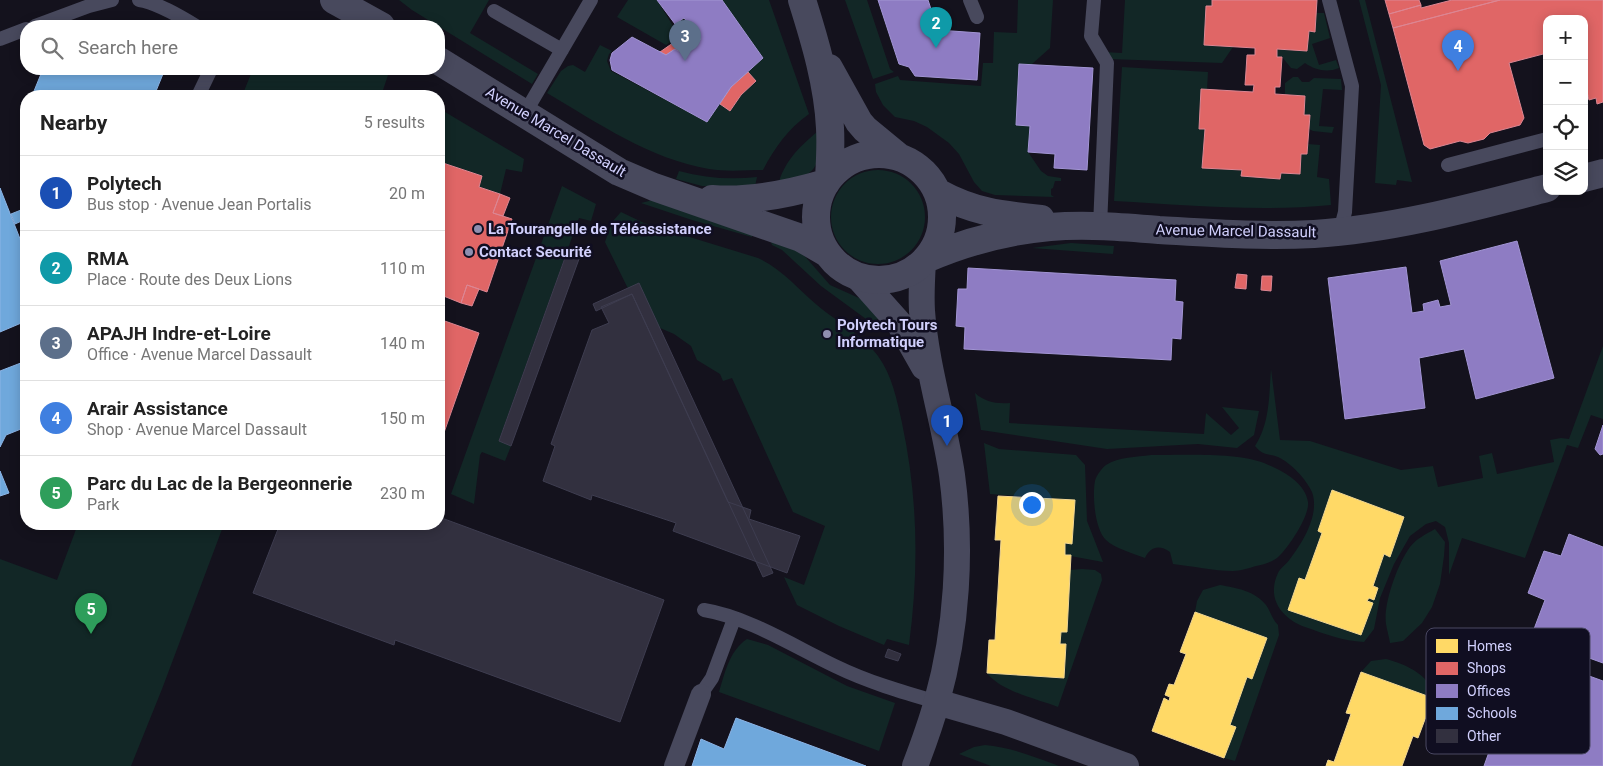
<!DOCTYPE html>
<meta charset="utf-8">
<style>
:root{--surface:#fff;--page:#f6f6f6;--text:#222;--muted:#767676;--line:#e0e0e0;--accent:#0f766e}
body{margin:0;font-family:Roboto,sans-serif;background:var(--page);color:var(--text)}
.controls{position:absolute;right:15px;top:15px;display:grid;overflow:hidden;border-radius:10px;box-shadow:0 2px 12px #0003}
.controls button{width:45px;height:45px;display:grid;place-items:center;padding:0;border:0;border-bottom:1px solid var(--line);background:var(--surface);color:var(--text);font:25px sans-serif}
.you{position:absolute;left:1031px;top:504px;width:18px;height:18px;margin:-12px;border:4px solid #fff;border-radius:50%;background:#1a73e8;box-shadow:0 0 0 8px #1a73e833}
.badge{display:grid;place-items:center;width:32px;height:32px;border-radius:50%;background:var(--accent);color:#fff;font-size:16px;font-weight:700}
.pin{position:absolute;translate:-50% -41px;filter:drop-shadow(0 1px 2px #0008)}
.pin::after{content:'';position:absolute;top:26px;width:18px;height:15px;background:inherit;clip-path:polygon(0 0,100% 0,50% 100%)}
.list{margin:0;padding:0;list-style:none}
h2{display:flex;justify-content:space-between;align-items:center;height:65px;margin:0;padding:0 20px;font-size:21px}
h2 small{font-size:16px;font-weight:400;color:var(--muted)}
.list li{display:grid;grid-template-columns:32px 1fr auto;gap:15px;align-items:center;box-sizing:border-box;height:75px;padding:0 20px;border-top:1px solid var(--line)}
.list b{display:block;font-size:19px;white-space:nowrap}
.list p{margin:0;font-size:16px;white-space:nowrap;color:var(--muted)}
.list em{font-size:16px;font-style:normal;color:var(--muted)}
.icon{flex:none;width:28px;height:28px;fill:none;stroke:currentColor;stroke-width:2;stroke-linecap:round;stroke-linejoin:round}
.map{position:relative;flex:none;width:1603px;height:766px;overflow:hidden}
.search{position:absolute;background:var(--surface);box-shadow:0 2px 12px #0003;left:20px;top:20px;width:425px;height:55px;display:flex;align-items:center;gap:12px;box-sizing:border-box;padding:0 18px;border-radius:20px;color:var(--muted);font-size:19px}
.panel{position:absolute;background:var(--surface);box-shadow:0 2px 12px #0003;left:20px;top:90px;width:425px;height:440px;border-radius:20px}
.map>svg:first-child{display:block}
</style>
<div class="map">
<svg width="1603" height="766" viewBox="0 0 1603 766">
<rect width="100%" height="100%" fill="#14121d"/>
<path fill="#122726" d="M399 0H489L470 33 538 74 532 84 412 10Z
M628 0H657L673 26 684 19 696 36 687 42 681 35 666 45 617 17Z
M721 0H769L809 114C788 129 775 147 763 170 746 170 727 172 709 169 650 159 598 123 547 93L561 71 568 66 573 65 585 72 600 45 612 51 609 54 607 61 611 71 707 122 720 104 730 111 741 95 756 82 748 72 763 58Z
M845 0H867L890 69 894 72 873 79Z
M1018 0H1053L1050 48 1032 64H1019L1016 124 1030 126 1028 152 1041 171 1048 176 1061 178V181H1055L1053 188 1051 189V195L1054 197 995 195 982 191 974 182 959 154 949 143 927 127 914 121 895 117 883 105 876 92 875 84 898 76 900 80 981 86 983 63H993L994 32 1017 33Z
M1125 0H1212V6H1206L1204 45 1233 47 1222 63 1109 59 1103 52 1122 53Z
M1359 0H1365L1412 182 1397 180 1396 185 1375 183 1381 85Z
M1316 13H1324L1330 38 1312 44 1319 65 1336 60 1339 68C1327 73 1315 70 1305 63L1297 69 1291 68 1282 57H1277V49L1307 51 1309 31 1315 32Z
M1122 67 1208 72 1207 90H1201L1199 128 1205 129 1203 168 1242 170V176L1280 179 1281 173 1300 174 1301 154H1307L1308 144 1320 145 1317 177 1329 179 1331 205C1259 212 1187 205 1114 201Z
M253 69H378L388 75 381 96H242Z
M1293 77H1298L1302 82H1309L1314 78 1341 79 1342 90 1323 89 1319 126 1334 127 1332 133 1313 131 1309 129V115H1304L1305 96 1285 94V83Z
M440 109 524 159 522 172 506 169 500 194 479 187 482 176 440 162 439 164V111Z
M817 132C817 141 819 152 817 160 815 177 791 181 778 185 784 162 799 147 817 132Z
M831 217a47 47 0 1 1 94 0a47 47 0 1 1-94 0Z
M679 171C705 178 730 180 757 177L755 186H702L676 179Z
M562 186 596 204 591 221 579 218 499 440 511 446 505 461 482 452 480 455 474 504 451 494Z
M653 200 753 229 752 237 692 220 641 203Z
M621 212 644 223 758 258C782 269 798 289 817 305 837 322 862 334 878 356 892 375 897 400 902 423 918 498 919 569 909 645L887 639 884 645 839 626 797 605 784 577 804 585 825 526 793 512 732 378 723 381 720 374 697 360 691 346 674 334 644 321 605 242 612 222Z
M770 239 802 253 830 285 859 298 882 316 874 322 866 319 821 286 782 250 772 245Z
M1071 243 1114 246 1113 254 1032 248Z
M1603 346V419L1591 415 1578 448 1567 445 1525 558 1462 538 1449 575V543L1445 527 1436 521 1426 524 1410 536 1394 564 1380 598 1374 629 1364 642C1343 641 1325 634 1305 627 1282 618 1266 599 1278 573 1280 568 1287 564 1290 559 1303 542 1320 514 1312 492 1306 479 1291 463 1278 457 1267 453 1263 456 1255 446 1270 423 1269 396 1271 369L1280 440 1310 441 1401 470 1433 466 1438 487 1483 478 1479 456 1492 453 1497 474 1554 462 1550 440 1561 438 1569 439Z
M975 393C985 402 996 404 1010 403L1009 423 1204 434 1206 413 1231 435 1239 428 1222 407 1259 411 1254 435 1237 448 1198 444 1107 449 981 430Z
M984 443 999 449 1076 455 1085 465 1087 521 1103 562 1065 555V543H1072L1074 500 990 494Z
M1151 455C1181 455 1237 452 1264 463 1281 470 1305 482 1308 502 1310 516 1287 550 1277 558 1272 562 1262 565 1256 566 1249 568 1240 571 1233 571 1214 571 1192 566 1173 564L1170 552C1159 544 1150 547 1145 558 1135 554 1114 548 1106 540 1095 530 1092 496 1095 481 1096 476 1102 468 1106 465 1119 457 1136 457 1151 455Z
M78 524H224L162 689 131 766H0V559L57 580Z
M1435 529 1445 542 1444 556 1440 584 1432 607 1422 623 1403 641 1390 643C1389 637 1387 630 1386 624 1383 604 1398 563 1410 547 1416 539 1426 534 1435 529Z
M1082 569 1095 570 1101 574 1102 580 1058 707C1037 699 1000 691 987 673L1064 678 1066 645 1060 644 1061 632 1067 631 1070 570Z
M1220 585C1237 588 1255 591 1266 605 1271 612 1272 619 1278 625L1279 635 1235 761 1224 758 1236 727 1230 725 1247 677 1252 679 1267 639 1195 612 1197 601 1203 590Z
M747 639 768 645 847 686 895 703 879 751 719 692C725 673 729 651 747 639Z
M1386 659C1401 663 1422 671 1430 686 1432 689 1432 694 1433 698L1361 672 1371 661Z
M985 745C1010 747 1035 757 1059 766H991L959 754 974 747Z"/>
<path fill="#ffd966" stroke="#f1d693" d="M1332 490 1404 517 1390 557 1384 554 1373 586 1378 588 1374 600 1369 598 1367 601 1373 603 1361 635 1288 610 1299 578 1305 580 1322 533 1318 531Z
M998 496 1075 500 1072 544 1065 543V555H1071L1067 632H1061L1060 644H1066L1064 678 987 673 989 640H995L1001 540H995Z
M1195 612 1267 638 1252 679 1247 677 1230 725 1236 727 1224 758 1152 731 1164 698 1169 701 1170 697 1165 695 1169 684 1174 685 1186 654 1180 652Z
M1361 672 1433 698 1418 738 1413 736 1402 766H1326L1328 760 1334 762 1351 714 1346 713Z"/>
<path fill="#e06666" stroke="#dc8693" d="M1212 0H1317L1315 32 1309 31 1307 51 1277 49V57H1282L1280 87H1275V94L1305 96 1304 115H1310L1307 154H1301L1300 174 1281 173 1280 179 1241 176 1242 170 1202 168 1205 129H1199L1201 89 1253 92 1254 85H1245L1246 71 1247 55H1255V48L1204 45 1206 6H1212Z
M1385 0H1419L1421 5 1389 14Z
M1452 0H1500L1393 28 1389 14 1421 5V8Z
M1500 0H1603V102L1597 104 1596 98 1589 100 1584 80V19H1547V53L1509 63 1524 118 1520 125 1490 133 1484 139 1468 143 1460 141 1430 149 1424 145 1393 28Z
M699 37 701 39 682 53 675 49 666 55 660 52 680 38 686 46Z
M748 72 756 81 741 95 730 111 720 104 731 87Z
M440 162 482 176 479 187 500 194 493 213 512 219 487 292 467 285 461 303 441 295 439 302Z
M500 194 510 198 503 216 493 213Z
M1237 274 1247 275 1246 289 1235 288Z
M1262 276H1272L1271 291 1261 290Z
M467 285 479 289 472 306 461 303Z
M439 319 479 333 440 444 439 443Z"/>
<path fill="#8e7cc3" stroke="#a295d4" d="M657 0H722L763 58 731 87 707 122 612 70 610 60 612 53 632 37 666 55 675 49 682 53 701 39 684 18 675 24Z
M878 0H928L938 30 980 33 977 80 915 76 909 67 899 64Z
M1019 64 1093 68 1087 170 1054 168 1055 154 1028 152 1030 126 1016 125Z
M1517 241 1554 378 1476 399 1464 349 1419 358 1425 408 1345 419 1328 278 1406 267 1412 313 1424 311 1423 304 1438 300 1440 307 1451 305 1440 261Z
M968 268 1176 280 1175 301 1183 302 1181 339 1172 338 1171 360 964 349 965 327 956 326 958 289H967Z
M1603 425V454L1600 455 1595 449Z
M1569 534 1603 547V663L1531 637 1545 600 1528 593 1544 551 1561 556Z
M1560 647 1573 652 1567 668 1603 681V766H1484L1525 652 1554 663Z"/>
<path fill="#6fa8dc" stroke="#8cb4e6" d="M43 69H165L154 96H32Z
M0 188 26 254V321L0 332Z
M26 208V219L15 224 11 214Z
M26 361V427L6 435 0 447V371Z
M0 471 9 493 0 496Z
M736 718 866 766H692L701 739 724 749Z"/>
<path fill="#32303f" stroke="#3e3d50" d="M566 255 579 259 511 446 499 441Z
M639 283 773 573 763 577 632 294 596 311 593 304Z
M632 294 728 502 751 510 749 519 800 536 787 573 673 531 676 523 592 495 591 500 543 481 555 446 551 444 592 330 609 323 601 307Z
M439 517 664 600 620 722 395 640 394 645 253 593 280 524H439Z
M888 649 901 654 898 661 885 657Z"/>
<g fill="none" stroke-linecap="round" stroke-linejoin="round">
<path stroke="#48495d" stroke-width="14" d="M139 0C156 2 181 17 196 26
M970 0 977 17
M1094 0 1091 36 1107 63 1100 226
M1329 0 1352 86 1345 212 1340 231
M494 11 562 50
M35 26 89 6 112 0
M0 39 26 29
M198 96 211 69
M525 113 591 0
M1448 165 1547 139
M704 610C748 617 795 647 835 666 868 682 902 692 937 702
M701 694 712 678 734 619"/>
<path stroke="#48495d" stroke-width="20" d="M674 766 701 694"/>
<path stroke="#48495d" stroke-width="26" d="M857 276 899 323 924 367
M937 702 1006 722 1126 766
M915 766C923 745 931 723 937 701 957 630 962 549 952 475 944 421 926 366 922 311 921 295 922 278 923 262"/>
<path stroke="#48495d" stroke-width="28" d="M334 0 381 26
M802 0C815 41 828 85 830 128 831 145 830 162 829 178
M439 61 619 172 654 187 801 238 827 253
M829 68 859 122 865 129 899 157
M816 217a63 63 0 1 1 126 0a63 63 0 1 1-126 0Z
M1584 178 1603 173
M937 192C973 212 1001 215 1041 219
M712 199C751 202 789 194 826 183
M926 259C965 242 1007 231 1050 227 1086 224 1123 227 1159 230 1210 233 1262 237 1314 234 1393 229 1470 208 1547 188"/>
</g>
<g fill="#8f8eaf" stroke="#100e21" stroke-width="2">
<circle cx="478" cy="229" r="5"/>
<circle cx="469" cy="252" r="5"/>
<circle cx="827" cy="334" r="5"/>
</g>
<g text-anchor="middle" stroke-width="5" stroke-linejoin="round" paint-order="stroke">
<g font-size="15" fill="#d1d0fd" stroke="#100e21">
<text transform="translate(556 132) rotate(31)" y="5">Avenue Marcel Dassault</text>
<text transform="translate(1236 231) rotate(1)" y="5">Avenue Marcel Dassault</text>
</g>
<g font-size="15" font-weight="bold" fill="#d1d0fd" stroke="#100e21" text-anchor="start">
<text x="488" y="234">La Tourangelle de Téléassistance</text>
<text x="479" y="257">Contact Securité</text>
<text x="837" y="330">Polytech Tours<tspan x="837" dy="17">Informatique</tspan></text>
</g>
</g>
<rect x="1426" y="628" width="164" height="126" rx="8" fill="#100e21" stroke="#4a4863" stroke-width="1"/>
<rect x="1436" y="639" width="22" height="14" fill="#ffd966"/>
<rect x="1436" y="662" width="22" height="13" fill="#e06666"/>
<rect x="1436" y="684" width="22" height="14" fill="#8e7cc3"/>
<rect x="1436" y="707" width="22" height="13" fill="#6fa8dc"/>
<rect x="1436" y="729" width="22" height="14" fill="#32303f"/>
<g font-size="14" fill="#d1d0fd">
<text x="1467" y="651">Homes</text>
<text x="1467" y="673">Shops</text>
<text x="1467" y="696">Offices</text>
<text x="1467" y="718">Schools</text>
<text x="1467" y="741">Other</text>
</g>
</svg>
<div class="controls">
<button>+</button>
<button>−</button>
<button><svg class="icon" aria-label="locate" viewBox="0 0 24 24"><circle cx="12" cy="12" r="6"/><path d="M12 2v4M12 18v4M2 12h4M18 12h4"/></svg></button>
<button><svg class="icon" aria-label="layers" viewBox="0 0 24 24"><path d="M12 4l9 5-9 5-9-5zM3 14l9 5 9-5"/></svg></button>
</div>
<div class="you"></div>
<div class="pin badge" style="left:947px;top:446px;background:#1a4fb4">1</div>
<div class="pin badge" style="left:936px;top:48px;background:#0f9aa8">2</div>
<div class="pin badge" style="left:685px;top:61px;background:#5c6f8a">3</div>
<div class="pin badge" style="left:1458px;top:71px;background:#3f7fe0">4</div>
<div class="pin badge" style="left:91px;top:634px;background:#2e9e5b">5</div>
<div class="search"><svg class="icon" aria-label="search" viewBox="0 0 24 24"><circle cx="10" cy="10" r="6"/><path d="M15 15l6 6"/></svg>Search here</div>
<section class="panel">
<h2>Nearby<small>5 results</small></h2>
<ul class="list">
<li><span class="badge" style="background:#1a4fb4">1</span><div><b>Polytech</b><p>Bus stop · Avenue Jean Portalis</p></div><em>20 m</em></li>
<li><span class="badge" style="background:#0f9aa8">2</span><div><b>RMA</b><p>Place · Route des Deux Lions</p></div><em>110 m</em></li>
<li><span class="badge" style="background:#5c6f8a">3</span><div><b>APAJH Indre-et-Loire</b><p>Office · Avenue Marcel Dassault</p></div><em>140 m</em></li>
<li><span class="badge" style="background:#3f7fe0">4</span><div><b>Arair Assistance</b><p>Shop · Avenue Marcel Dassault</p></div><em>150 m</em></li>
<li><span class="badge" style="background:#2e9e5b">5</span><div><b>Parc du Lac de la Bergeonnerie</b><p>Park</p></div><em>230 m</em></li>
</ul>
</section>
</div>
